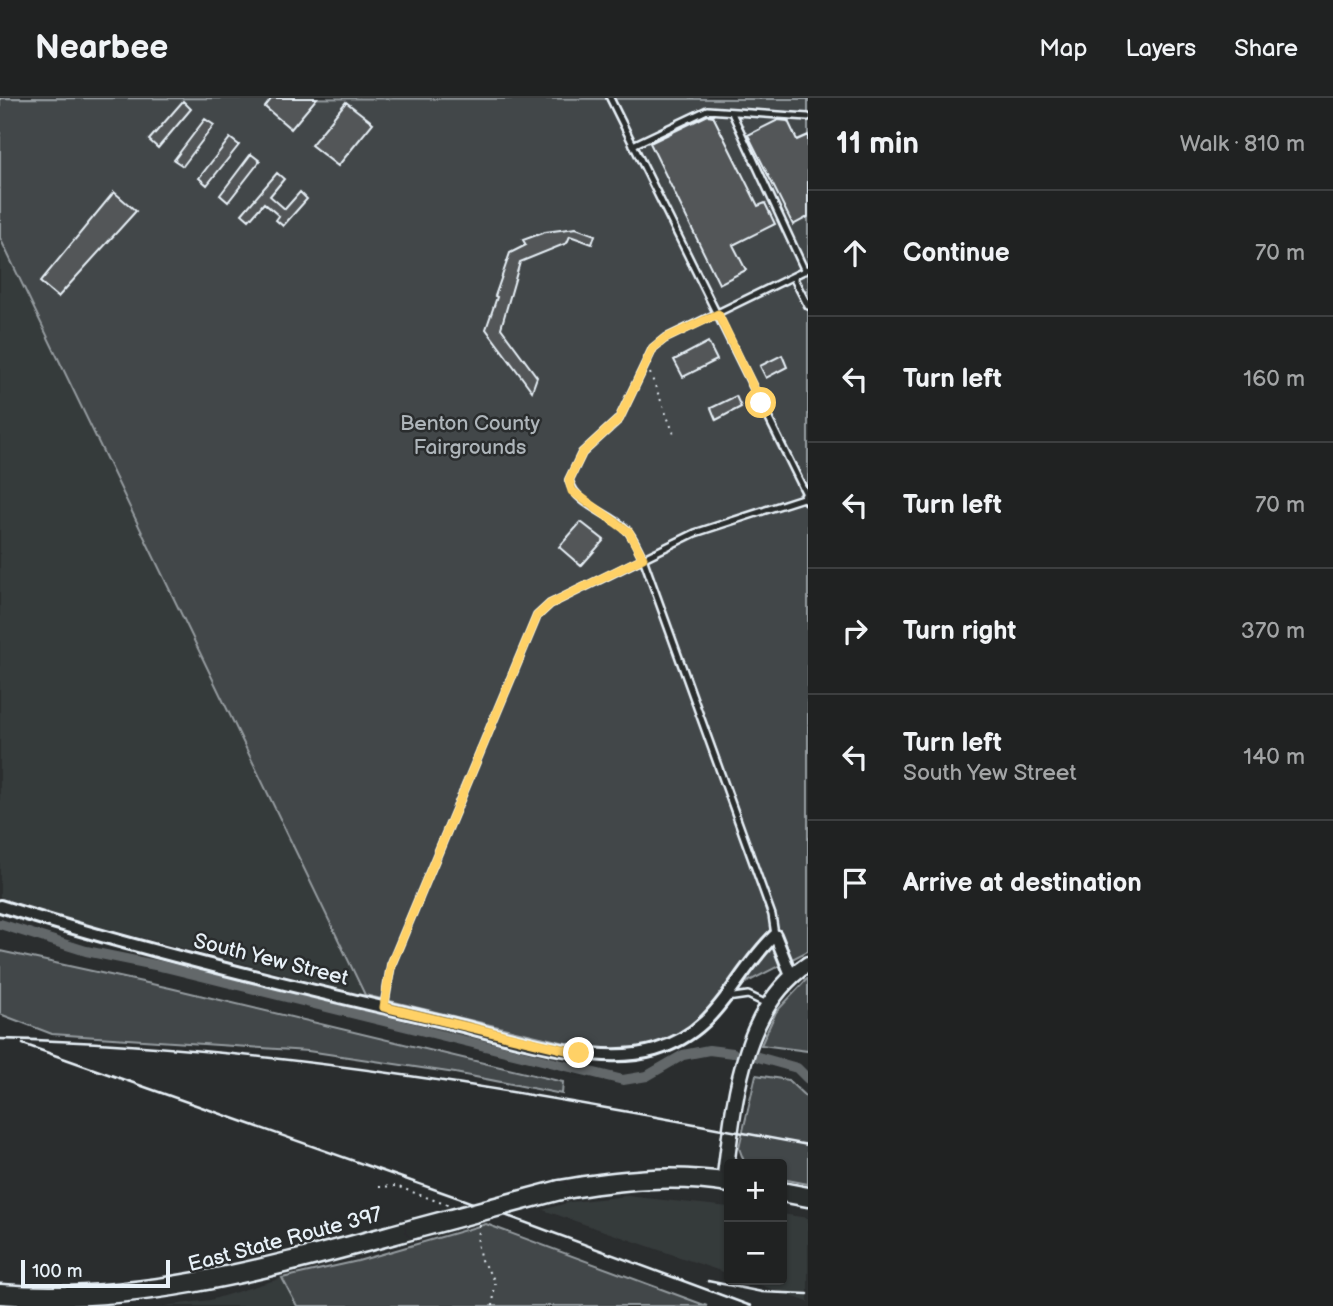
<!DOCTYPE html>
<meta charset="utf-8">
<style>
:root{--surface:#202222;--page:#2d2f2f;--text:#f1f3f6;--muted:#a2a4a5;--line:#3d3f40}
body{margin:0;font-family:"Balsamiq Sans",sans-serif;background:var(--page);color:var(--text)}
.controls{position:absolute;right:21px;bottom:21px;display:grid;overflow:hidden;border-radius:7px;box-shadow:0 2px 5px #0004}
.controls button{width:63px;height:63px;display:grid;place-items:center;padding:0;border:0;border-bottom:2px solid var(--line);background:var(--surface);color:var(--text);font:35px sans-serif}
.scale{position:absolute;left:21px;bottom:18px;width:149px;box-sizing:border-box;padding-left:7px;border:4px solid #e8f1f8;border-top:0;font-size:19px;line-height:24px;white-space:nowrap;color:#e8f1f8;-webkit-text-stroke:5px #2a2d2e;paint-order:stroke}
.stop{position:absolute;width:21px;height:21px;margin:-16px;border:5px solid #ffd166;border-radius:50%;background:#fff}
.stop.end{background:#ffd166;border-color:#fff;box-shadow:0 2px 7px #0008}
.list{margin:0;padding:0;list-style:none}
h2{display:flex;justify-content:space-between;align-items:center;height:91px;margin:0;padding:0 28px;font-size:30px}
h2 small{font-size:23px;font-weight:400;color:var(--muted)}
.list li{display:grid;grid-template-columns:46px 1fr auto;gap:21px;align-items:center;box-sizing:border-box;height:126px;padding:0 28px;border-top:2px solid var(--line)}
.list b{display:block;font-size:26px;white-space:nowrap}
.list p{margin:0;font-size:23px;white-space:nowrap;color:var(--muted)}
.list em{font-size:23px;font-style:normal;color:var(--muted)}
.icon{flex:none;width:38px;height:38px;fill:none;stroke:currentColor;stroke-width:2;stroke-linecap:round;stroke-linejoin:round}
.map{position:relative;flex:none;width:808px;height:1208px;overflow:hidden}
header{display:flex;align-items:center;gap:42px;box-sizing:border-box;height:98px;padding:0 35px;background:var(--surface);border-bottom:2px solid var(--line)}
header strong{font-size:33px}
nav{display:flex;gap:38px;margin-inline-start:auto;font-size:24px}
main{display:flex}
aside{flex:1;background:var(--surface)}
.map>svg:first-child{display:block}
</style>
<header>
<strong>Nearbee</strong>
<nav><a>Map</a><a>Layers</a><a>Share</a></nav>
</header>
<main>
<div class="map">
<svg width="808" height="1208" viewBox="0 0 808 1208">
<rect width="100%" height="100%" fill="#2a2d2e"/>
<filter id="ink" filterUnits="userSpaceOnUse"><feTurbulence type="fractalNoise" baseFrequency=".0143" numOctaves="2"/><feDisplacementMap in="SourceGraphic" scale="14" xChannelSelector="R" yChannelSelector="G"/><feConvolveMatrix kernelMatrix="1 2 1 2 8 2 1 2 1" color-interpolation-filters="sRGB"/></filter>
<g filter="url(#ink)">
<path fill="#363a3b" d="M0 140 365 897 84 825 0 799Z
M627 1098 729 1109V1176L543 1112 570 1104Z
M782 1116 808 1120V1204L746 1182H782Z
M282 1180 297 1208H164L210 1202Z"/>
<path fill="#424648" stroke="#959ca0" stroke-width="2" d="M0 0 808 1V853L722 897 692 929 645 950 595 952 365 897 0 140Z
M0 853 170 890 563 984 562 996 455 975 308 953 52 936 0 916Z
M808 880V953L761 947 776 914Z
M756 977 788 982 808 1001V1086L782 1081V1066H745L739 1050Z
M486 1126 707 1208H297L282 1180 358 1163Z"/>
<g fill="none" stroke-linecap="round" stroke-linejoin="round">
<path stroke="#63686b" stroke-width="10" d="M0 826 86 853 165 869 623 982 647 978 683 957 709 952 733 955
M758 959 797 970 808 981"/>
</g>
<path fill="#535759" stroke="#e8f1f8" stroke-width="2" d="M272 0H317L291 31 265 9Z
M183 3 191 11 158 50 149 42Z
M346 4 373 25 338 68 311 47Z
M708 17 713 18 758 108 765 105 775 126 733 147 746 172 719 186 650 45Z
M205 21 214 27 183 68 174 62Z
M778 22 788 23 797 42 808 37V119L793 127 748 37Z
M230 40 239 47 207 87 199 80Z
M251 56 260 63 228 104 220 97Z
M277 75 284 81 270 98 285 111 300 94 307 101 283 128 276 122 279 118 264 105 249 122 242 116Z
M114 94 136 113 58 199 40 184Z
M576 130 595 137 592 146 570 138 567 145 520 164 501 230 537 279 532 293 486 231 497 199 495 198 510 155 526 147 523 142 545 134Z
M708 244 717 262 683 279 674 262Z
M782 257 787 269 766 280 760 268Z
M736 298 741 309 716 322 711 310Z
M581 424 604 442 581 468 559 449Z"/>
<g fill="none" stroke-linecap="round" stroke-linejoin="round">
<defs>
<path id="service" d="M610 0 807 398
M732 15 805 173
M633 47 707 12 808 19
M793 179 808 208
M775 837 772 817 643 460C638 451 634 439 626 431 608 413 577 409 569 382L582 355 619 321 653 250 664 241 808 171
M727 900 748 897 767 906
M384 909 391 867 537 518 550 506 695 435 806 399"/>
<path id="minor" d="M807 398 808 401
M0 808C145 853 294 889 442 923 503 937 595 970 655 952 720 933 731 879 775 837L791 877"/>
<path id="tertiary" d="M724 1085C734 1009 739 912 808 866"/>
<path id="primary" d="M560 1092C617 1082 672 1076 729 1085
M782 1094 808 1099
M0 1196C141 1208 279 1167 414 1131"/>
</defs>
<use href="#service" stroke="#e8f1f8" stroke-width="10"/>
<use href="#minor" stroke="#e8f1f8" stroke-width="16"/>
<use href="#tertiary" stroke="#e8f1f8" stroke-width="19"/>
<use href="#primary" stroke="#e8f1f8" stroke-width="23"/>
<path stroke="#e8f1f8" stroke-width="2" stroke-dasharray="2 5" stroke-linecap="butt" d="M650 275 674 336
M379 1089 396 1088 450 1108
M480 1127 477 1145 481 1162 495 1183 493 1208"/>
<use href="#service" stroke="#2a2d2e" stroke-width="5"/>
<use href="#minor" stroke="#2a2d2e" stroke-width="10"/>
<use href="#tertiary" stroke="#2a2d2e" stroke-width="14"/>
<use href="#primary" stroke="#2a2d2e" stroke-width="18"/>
<path stroke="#e8f1f8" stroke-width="2.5" d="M0 941C273 947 541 997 808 1047
M23 946 459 1100 751 1208
M708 1183 762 1194 808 1196"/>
<defs>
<path id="primary-bridge" d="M414 1131 560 1092"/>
</defs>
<use href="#primary-bridge" stroke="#e8f1f8" stroke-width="23" stroke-linecap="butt"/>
<use href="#primary-bridge" stroke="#2a2d2e" stroke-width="18"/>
</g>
</g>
<g fill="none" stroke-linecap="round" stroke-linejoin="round" filter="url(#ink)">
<path stroke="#ffd166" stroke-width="9" d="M579 955 384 909 391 867 537 518 550 506 643 460 629 434 572 393 569 382 582 355 619 321 653 250 664 241 718 216 761 305"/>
</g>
<g text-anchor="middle" stroke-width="5" stroke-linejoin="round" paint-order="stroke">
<g font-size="21" fill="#aeb5ba" stroke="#2a2d2e">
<text x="470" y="332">Benton County<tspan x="470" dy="24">Fairgrounds</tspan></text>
</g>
<g font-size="21" fill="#e8f1f8" stroke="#2a2d2e">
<text transform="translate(271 861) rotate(14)" y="7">South Yew Street</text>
<text transform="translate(285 1141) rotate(-15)" y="7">East State Route 397</text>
</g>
</g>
</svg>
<div class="controls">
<button>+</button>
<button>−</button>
</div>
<div class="scale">100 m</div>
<div class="stop" style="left:761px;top:305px"></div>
<div class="stop end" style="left:579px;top:955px"></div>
</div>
<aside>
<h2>11 min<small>Walk · 810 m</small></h2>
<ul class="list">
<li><svg class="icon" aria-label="ahead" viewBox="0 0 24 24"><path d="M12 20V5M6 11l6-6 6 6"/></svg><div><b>Continue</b></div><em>70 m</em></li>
<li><svg class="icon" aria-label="left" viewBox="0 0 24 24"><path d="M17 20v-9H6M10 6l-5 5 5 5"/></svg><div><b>Turn left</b></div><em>160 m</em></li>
<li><svg class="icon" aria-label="left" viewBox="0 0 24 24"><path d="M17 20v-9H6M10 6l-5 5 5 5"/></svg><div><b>Turn left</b></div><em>70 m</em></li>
<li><svg class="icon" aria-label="right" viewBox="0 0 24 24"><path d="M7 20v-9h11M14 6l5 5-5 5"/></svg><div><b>Turn right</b></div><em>370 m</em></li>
<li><svg class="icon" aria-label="left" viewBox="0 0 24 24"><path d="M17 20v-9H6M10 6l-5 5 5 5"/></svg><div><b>Turn left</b><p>South Yew Street</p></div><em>140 m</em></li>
<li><svg class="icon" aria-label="arrive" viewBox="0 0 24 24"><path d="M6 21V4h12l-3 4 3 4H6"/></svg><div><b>Arrive at destination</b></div></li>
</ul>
</aside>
</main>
